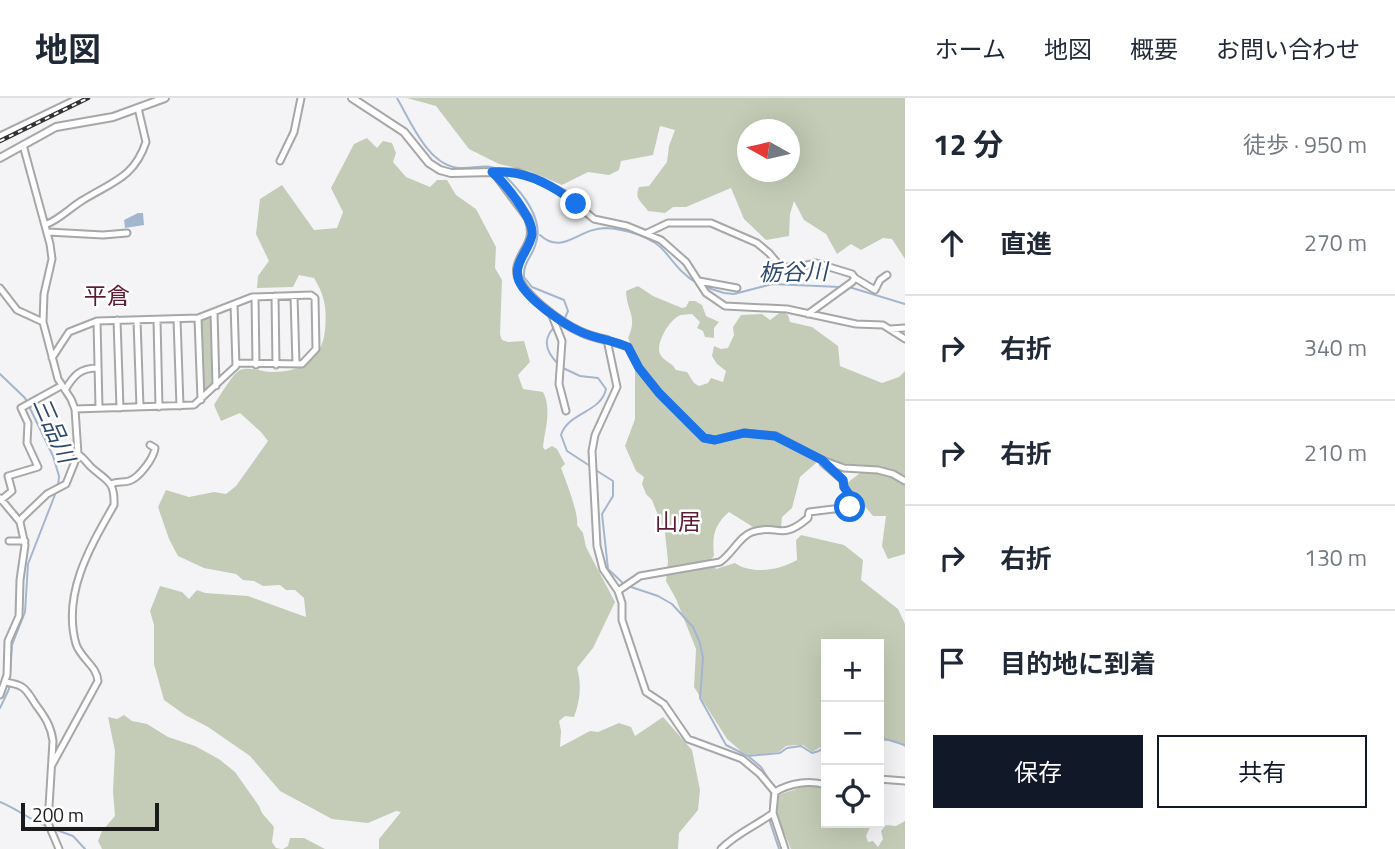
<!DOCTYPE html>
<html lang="ja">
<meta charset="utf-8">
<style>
:root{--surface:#fff;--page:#f6f6f7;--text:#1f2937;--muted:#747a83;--line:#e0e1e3;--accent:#111827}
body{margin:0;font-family:"Titillium Web","Noto Sans JP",sans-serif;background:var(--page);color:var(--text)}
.controls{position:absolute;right:21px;bottom:21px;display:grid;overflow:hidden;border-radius:0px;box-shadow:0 7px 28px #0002}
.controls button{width:63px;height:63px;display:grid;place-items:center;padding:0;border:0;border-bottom:2px solid var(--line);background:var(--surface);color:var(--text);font:35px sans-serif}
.compass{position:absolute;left:737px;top:21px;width:63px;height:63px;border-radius:50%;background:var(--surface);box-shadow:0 7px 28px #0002;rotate:278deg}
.scale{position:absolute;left:21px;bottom:18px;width:138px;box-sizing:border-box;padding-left:7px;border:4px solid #1b1b1c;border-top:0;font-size:19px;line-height:24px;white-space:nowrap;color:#1b1b1c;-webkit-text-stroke:5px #fff;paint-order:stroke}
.stop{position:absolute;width:21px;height:21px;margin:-16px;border:5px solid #1a73e8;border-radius:50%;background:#fff}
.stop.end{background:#1a73e8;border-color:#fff;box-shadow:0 2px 7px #0008}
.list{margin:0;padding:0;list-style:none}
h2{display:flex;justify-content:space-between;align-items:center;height:91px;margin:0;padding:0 28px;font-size:30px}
h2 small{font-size:23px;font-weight:400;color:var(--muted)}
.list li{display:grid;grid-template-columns:46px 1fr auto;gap:21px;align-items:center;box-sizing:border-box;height:105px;padding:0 28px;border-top:2px solid var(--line)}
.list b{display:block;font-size:26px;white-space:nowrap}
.list em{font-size:23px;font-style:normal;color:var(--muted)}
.actions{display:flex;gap:14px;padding:21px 28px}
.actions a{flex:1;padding:16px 0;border:2px solid var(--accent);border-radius:0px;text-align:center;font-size:24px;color:var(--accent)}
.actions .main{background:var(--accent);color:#fff}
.icon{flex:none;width:38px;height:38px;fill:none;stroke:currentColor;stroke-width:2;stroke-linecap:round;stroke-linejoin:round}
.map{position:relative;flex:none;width:905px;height:751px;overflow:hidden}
header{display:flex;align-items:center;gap:42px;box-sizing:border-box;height:98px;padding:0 35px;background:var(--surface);border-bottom:2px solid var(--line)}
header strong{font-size:33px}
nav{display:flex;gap:38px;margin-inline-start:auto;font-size:24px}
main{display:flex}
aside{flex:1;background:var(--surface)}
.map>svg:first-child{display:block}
</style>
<header>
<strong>地図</strong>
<nav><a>ホーム</a><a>地図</a><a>概要</a><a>お問い合わせ</a></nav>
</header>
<main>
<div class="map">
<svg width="905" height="751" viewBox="0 0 905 751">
<rect width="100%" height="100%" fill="#f4f4f6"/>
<path fill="#c4ccb7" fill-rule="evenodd" d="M407 0H905V161L892 141 883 140 861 152 851 146 837 156 826 136 804 122 794 103 790 116 789 138 766 142 744 121 731 90 686 109H673L665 115 648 113C641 103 634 101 639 89L649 88 667 64 669 48 675 32 660 28 653 57 621 63 619 72 609 77 588 74 562 87 529 73 499 66 469 51 436 8ZM748 32H790V74H748Z
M367 40 377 50 383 43 392 45 396 55 393 64 406 79 430 89 437 82H447L456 97 476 111 496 149 495 170 502 182 500 236 502 242 508 244 524 243 530 264 518 277 523 291 543 294C552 311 545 331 543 349L545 352 552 348 557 351 565 366 561 370C566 383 579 416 577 427L583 435 586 449 615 504 593 550 577 570C582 587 580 603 574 619L565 618 559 623 561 633 560 649 590 633 598 634 619 625 631 629 635 638 663 619 692 652 700 692 698 712 679 735 678 751H379V741L401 714 396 713 368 725 332 721 280 693 250 658 208 629 185 617 164 602 154 566V527L150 513 160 488 182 494 189 501 197 492 205 495 248 498 306 519 304 500 295 492H286L280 487 263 488 254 483 243 482 236 476 204 470 178 458 169 441 158 409 166 392 189 399 214 394 226 396 236 388 268 343 261 334 240 315 221 323 214 307C219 299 233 275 240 272 249 268 262 274 272 274 301 274 322 262 325 232 327 211 325 198 314 180L299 177 293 189 257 190 258 178 269 163 256 136 260 101 282 87 314 132 337 130 343 114 331 90 354 46Z
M638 188 653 198 682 210 686 209 689 203H695L702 207 706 218 719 224 714 230V240L705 239 703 233 697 230 700 224 692 216C691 216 682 217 681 217 670 220 655 246 660 256 663 263 672 264 676 272L687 274 694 285 699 288 708 285 711 280 723 284 726 273 717 266 712 258 714 248 721 251 728 250 734 237 733 229 741 217 762 216 770 222 782 213 788 217 790 224 812 229 838 248 840 268 882 285 899 279 905 273V456L888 461 882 448 886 418H873L846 386 860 375 862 367 838 365 824 358 800 379 792 410 782 419 781 430 753 429 729 414C714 427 712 438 714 458L711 461 716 471 735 465C752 477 780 472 797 462L796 442 801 437 844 447 863 462 861 482 898 511 905 526V649L894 643H879V546H826V646L812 654 803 647H796L786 648 779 654 763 656 749 657 742 654 727 641 694 589 696 551 676 501 666 483 668 463 665 435 652 402 646 396 642 386 644 379 636 373 625 348 635 321V256L628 240C638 218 627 215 626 193Z
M211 217 214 285 204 296 202 295 200 222Z
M124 617 132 623 147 626 168 639 195 648 219 661 235 674 259 708 262 715 274 729 272 744 276 750 281 751H102L98 743 102 733 115 718 113 694 115 653 108 619 117 621Z
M808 687 826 689V725H872L866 738 868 744 873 743 878 749 883 741 881 733 886 727 896 728 905 723V751H791L777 718 778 697Z
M290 740H304L325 751H283L288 748Z"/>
<path fill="#a4b6cf" d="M138 115H143L144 127 125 130 124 122Z"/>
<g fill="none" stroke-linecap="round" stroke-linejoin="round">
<path stroke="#a4b6cf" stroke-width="2" d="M397 0C411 24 429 70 461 70 473 71 487 65 498 72
M502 75C521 93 546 121 535 148 531 160 523 165 524 179L532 189 564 202 568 213 565 220
M540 137C563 158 578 130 606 130 625 131 654 139 666 155 675 166 684 178 697 185
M705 189 724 195 734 196 772 186 840 189
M849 189 905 206
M559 267C543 251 542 238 560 224
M563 270 580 278 598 280 606 291C601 315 568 314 561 337L567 353 590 368
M0 276 25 300 53 358 59 378 58 389
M594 371 613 383V398L602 416 608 471 625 487 658 498 672 506 693 529 700 545 703 560 700 600 726 647 748 658 780 655 787 650 801 648 812 655 819 653 826 647
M0 610 9 591 12 547 25 514 28 466 56 394
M879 639 905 647
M748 658 761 669 771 685
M771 691 770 724 779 751
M0 704C17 711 29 721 46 728
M51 730 73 738 85 751"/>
<defs>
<path id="minor" d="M0 38 79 0
M280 63 294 34 301 0
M493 74H517L536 81 563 95 594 121 627 128 661 142 686 164 706 195 725 208 787 211 856 226 883 227 905 241
M47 126C60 121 71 109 83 102 112 84 134 80 146 44L138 10
M48 134 103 137 127 135
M647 135 668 125H711L757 145 769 155 780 168 793 170 816 165 852 176 855 180 852 184 808 216
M855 180 875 192 880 182 887 177
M699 183 737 190
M0 190 17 212 43 224
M275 198 276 267
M294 198 296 266
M255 199 256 267
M214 214 216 288
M551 215 562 243 559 286 566 313
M198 220 201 302
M177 221 180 308
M117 222 120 310
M137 222 140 309
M157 222 159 309
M97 223 99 310
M890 231 905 230
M52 260 69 234 97 223 198 220 252 199 311 197 315 200 316 251 302 266 236 265
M65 292C74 277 80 270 98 270
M75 311 194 307 236 268 234 206
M111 386C118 383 122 385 129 383 139 380 154 360 155 350L150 347
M0 400 20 424 25 447 20 482 19 518 8 543 7 577 0 597
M1 402 12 393 8 378 38 369 27 345 28 325 21 310 61 288
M20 424 22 420 47 396 66 386 78 356 75 311 71 301 58 281 43 224 44 196 52 161 50 146 23 47
M9 443H25
M618 493 640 478 720 464C732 456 740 438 752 434 779 425 780 444 808 420L809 414 850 409 854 405 844 389 843 382 823 365
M5 584C26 587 26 592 36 607 45 619 51 628 53 643L48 725 59 751
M52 667 98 583C97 568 81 561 76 546 62 496 90 449 114 407 115 382 106 383 91 369 86 364 84 360 78 356
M879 681 905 683
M775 694C790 685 809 682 826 687
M721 751C737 735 756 728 773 715
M785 751 773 715 775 694 760 676 742 661 688 641 664 606 646 594 622 522V505L618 493 603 471 597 448 592 353 595 337 617 289 607 242 628 249 639 270 659 295 704 340 715 342 744 335 776 338 822 362 844 370 878 372 893 376 905 383"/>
<path id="tertiary" d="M352 0 404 34 429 65 440 72 451 75 493 74 496 77 528 120C538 145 520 151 517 171 515 193 563 226 581 234 589 238 598 240 607 242
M0 60 56 29 113 19 165 0"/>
</defs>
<use href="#minor" stroke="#a7a7a8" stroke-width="9"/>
<use href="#tertiary" stroke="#a7a7a8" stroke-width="10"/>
<use href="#minor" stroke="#fff" stroke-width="5"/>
<use href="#tertiary" stroke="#fff" stroke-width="6"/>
<defs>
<path id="rail" d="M0 43 88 0"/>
</defs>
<use href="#rail" stroke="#333334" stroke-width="4.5"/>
<use href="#rail" stroke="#fff" stroke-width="2" stroke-dasharray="5" stroke-linecap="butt"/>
</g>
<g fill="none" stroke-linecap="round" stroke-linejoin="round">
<path stroke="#1a73e8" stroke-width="9" d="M576 106C552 86 524 72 492 74 505 85 534 121 532 137 529 153 512 166 519 183 527 201 563 226 581 234 596 241 613 242 628 249L639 270 659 295 704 340 715 342 744 335 775 338 822 362 843 382 844 389 855 405 850 409"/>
</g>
<g text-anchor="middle" stroke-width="5" stroke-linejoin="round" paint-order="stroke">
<g font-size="23" font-style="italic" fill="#2f4a6f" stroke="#fff">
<text transform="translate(793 174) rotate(-1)" y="8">栃谷川</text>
<text transform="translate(54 332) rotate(66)" y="8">三品川</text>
</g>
<g font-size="23" fill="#5f1b31" stroke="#fff">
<text x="107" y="206">平倉</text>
<text x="678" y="432">山居</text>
</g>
</g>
</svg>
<div class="controls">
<button>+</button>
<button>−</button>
<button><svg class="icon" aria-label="locate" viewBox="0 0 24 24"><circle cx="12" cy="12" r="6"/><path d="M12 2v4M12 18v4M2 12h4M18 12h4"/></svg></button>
</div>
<svg class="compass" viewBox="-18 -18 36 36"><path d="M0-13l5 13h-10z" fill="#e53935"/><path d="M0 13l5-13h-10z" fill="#747a83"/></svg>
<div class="scale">200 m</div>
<div class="stop" style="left:850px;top:409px"></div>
<div class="stop end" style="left:576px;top:106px"></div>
</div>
<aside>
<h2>12 分<small>徒歩 · 950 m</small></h2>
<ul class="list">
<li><svg class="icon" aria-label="ahead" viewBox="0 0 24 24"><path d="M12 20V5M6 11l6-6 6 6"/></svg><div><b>直進</b></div><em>270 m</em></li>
<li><svg class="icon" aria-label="right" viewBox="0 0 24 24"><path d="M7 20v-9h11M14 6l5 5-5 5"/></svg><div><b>右折</b></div><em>340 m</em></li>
<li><svg class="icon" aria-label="right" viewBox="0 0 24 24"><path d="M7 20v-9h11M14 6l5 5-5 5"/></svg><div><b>右折</b></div><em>210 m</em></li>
<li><svg class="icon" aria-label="right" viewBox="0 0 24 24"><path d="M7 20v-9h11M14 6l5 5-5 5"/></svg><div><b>右折</b></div><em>130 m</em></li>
<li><svg class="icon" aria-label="arrive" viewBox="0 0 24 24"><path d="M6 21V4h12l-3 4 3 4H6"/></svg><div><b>目的地に到着</b></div></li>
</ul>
<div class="actions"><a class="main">保存</a><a>共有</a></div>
</aside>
</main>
